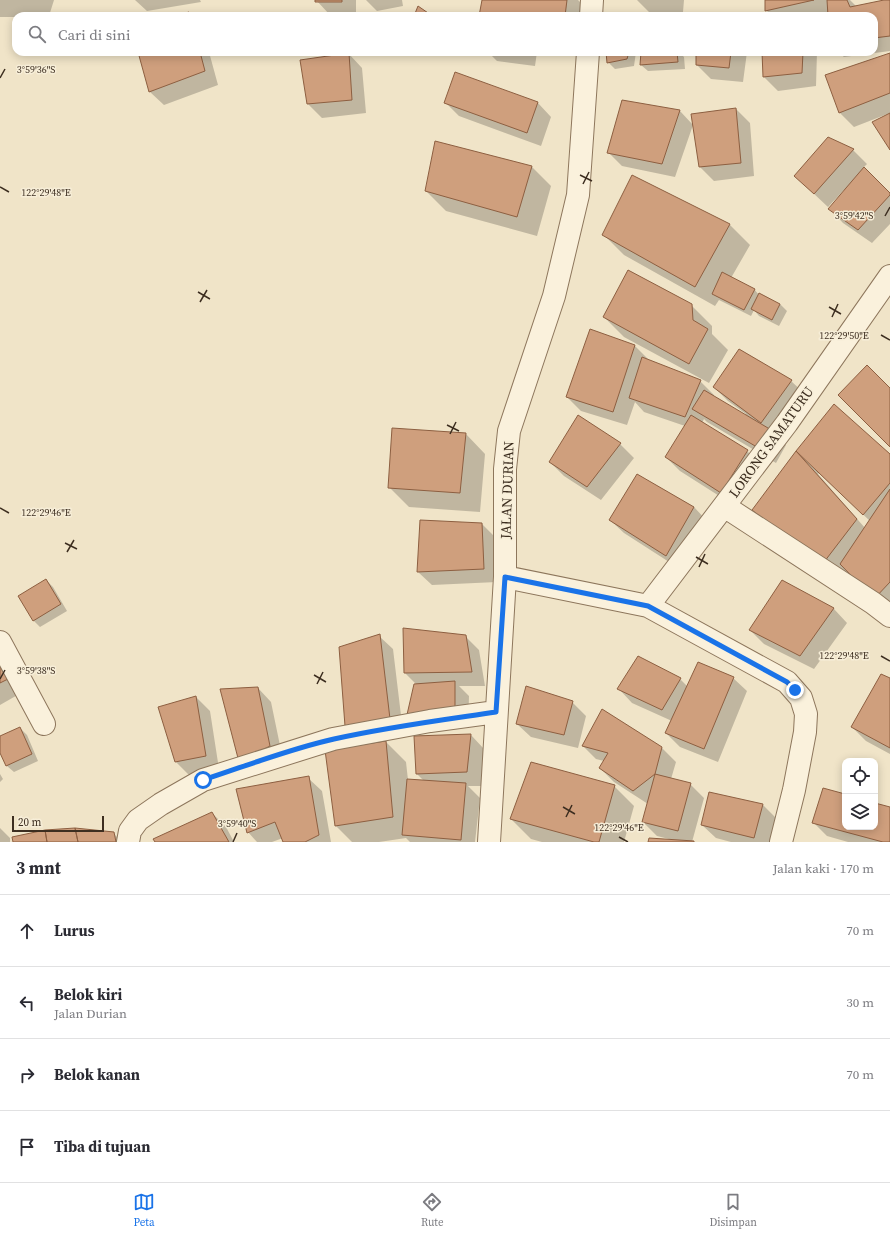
<!DOCTYPE html>
<html lang="id">
<meta charset="utf-8">
<style>
:root{--surface:#fff;--page:#f7f7f7;--text:#2b2b33;--muted:#7c7c81;--line:#e1e1e2;--accent:#1a73e8}
body{margin:0;font-family:"Source Serif 4",serif;background:var(--page);color:var(--text)}
.controls{position:absolute;right:12px;bottom:12px;display:grid;overflow:hidden;border-radius:8px;box-shadow:0 2px 10px #0003}
.controls button{width:36px;height:36px;display:grid;place-items:center;padding:0;border:0;border-bottom:1px solid var(--line);background:var(--surface);color:var(--text);font:20px sans-serif}
.scale{position:absolute;left:12px;bottom:10px;width:92px;box-sizing:border-box;padding-left:4px;border:2px solid #3d2e20;border-top:0;font-size:11px;line-height:14px;white-space:nowrap;color:#3d2e20;-webkit-text-stroke:3px #f7eed8;paint-order:stroke}
.stop{position:absolute;width:12px;height:12px;margin:-9px;border:3px solid #1a73e8;border-radius:50%;background:#fff}
.stop.end{background:#1a73e8;border-color:#fff;box-shadow:0 1px 4px #0008}
.list{margin:0;padding:0;list-style:none}
h2{display:flex;justify-content:space-between;align-items:center;height:52px;margin:0;padding:0 16px;font-size:17px}
h2 small{font-size:13px;font-weight:400;color:var(--muted)}
.list li{display:grid;grid-template-columns:26px 1fr auto;gap:12px;align-items:center;box-sizing:border-box;height:72px;padding:0 16px;border-top:1px solid var(--line)}
.list b{display:block;font-size:15px;white-space:nowrap}
.list p{margin:0;font-size:13px;white-space:nowrap;color:var(--muted)}
.list em{font-size:13px;font-style:normal;color:var(--muted)}
.icon{flex:none;width:22px;height:22px;fill:none;stroke:currentColor;stroke-width:2;stroke-linecap:round;stroke-linejoin:round}
.map{position:relative;flex:none;width:890px;height:842px;overflow:hidden}
.search{position:absolute;background:var(--surface);box-shadow:0 2px 10px #0003;left:12px;right:12px;top:12px;height:44px;display:flex;align-items:center;gap:10px;box-sizing:border-box;padding:0 14px;border-radius:12px;color:var(--muted);font-size:15px}
.sheet{height:340px;background:var(--surface)}
nav{display:flex;justify-content:space-around;align-items:center;box-sizing:border-box;height:56px;border-top:1px solid var(--line);background:var(--surface);font-size:11px;color:var(--muted)}
nav a{display:grid;justify-items:center;gap:2px}
nav .on{color:var(--accent)}
.map>svg:first-child{display:block}
</style>
<div class="map">
<svg width="890" height="842" viewBox="0 0 890 842">
<rect width="100%" height="100%" fill="#f0e4c8"/>
<path fill="#0003" fill-rule="evenodd" d="M0 0H54L49 16H16V17H0Z
M135 0H200L201 2 147 11Z
M316 0H356V15H330Z
M366 0H402L403 6 377 11Z
M483 0H578L588 10 587 16H480Z
M637 0H684L683 12H649Z
M766 0H850L857 7 890 0V51L844 57 838 52H874V16H829V13L816 16H772L766 10Z
M139 52H209L218 85 164 105 150 92Z
M488 52H537L535 66 497 61Z
M607 52H636L634 66 615 69 608 62Z
M642 52H679L684 57 685 69 648 71 641 65Z
M697 52H747L743 82 711 79 697 65Z
M763 52H817L816 86 778 91 764 77Z
M349 54 362 68 366 113 322 118 308 104Z
M890 54V113L854 127 840 113 826 75Z
M622 101 680 111 693 125 675 177 622 166 608 152Z
M445 102 538 103 551 117 541 146 459 116Z
M736 109 750 123 754 176 714 181 700 167 692 115Z
M828 138 853 150 867 164 863 168 890 194V224L872 243 843 223 830 209 845 191 844 190 828 207 795 176Z
M531 166 551 186 537 236 446 211 426 191Z
M633 177 730 225 750 245 731 278 754 289 759 295 780 304 787 311 779 326 759 316 754 310 751 316 719 300 715 306 624 255 604 235Z
M691 305 712 326V334L728 350 709 383 624 337 604 317Z
M634 345 648 359V360L700 381 714 395 713 397 746 416V414L728 401 714 387 791 381 805 394 776 435 786 445 776 463 707 422 704 419 702 423 747 451 761 465 735 506 680 471 666 457 685 426 644 412 635 402 627 425 581 411 567 397Z
M834 405 890 455V613L851 573 841 585 754 510 796 452ZM819 473 870 521 865 528 818 474Z
M578 416 620 444 634 458 601 500 564 476 550 462Z
M465 433 485 454 480 512 409 507 389 487Z
M637 475 694 507 707 521 680 569 624 533 610 520Z
M482 524 496 538 497 582 432 585 418 572Z
M46 580 53 587 67 611 40 627 33 620Z
M783 581 834 609 847 623 814 669 764 644 750 630Z
M379 636 393 649 403 732 360 739Z
M465 636 479 650 485 686H459L469 696 468 727 421 732 417 685 405 673Z
M0 658 21 693 0 705Z
M733 678 747 691 718 762 680 747 666 733 672 721 632 703 619 689 680 679 688 687Z
M890 679V754L866 741 852 727Z
M258 688 271 702 283 760 254 776 240 762Z
M196 697 210 711 219 769 190 776 176 762Z
M572 702 586 716 578 748 531 737 517 724Z
M603 710 662 748 676 762 671 779 690 784 704 798 692 842H649L673 841V840L657 836 643 822 648 804 614 782 600 768 604 761 596 759 583 746Z
M20 728 27 735 38 761 14 772 7 766 0 750V737Z
M471 735 484 749 481 786H468L480 798 475 842H410L406 838 379 842H352L336 826 386 742 406 762 408 780 424 781 416 773Z
M0 774 3 779 0 782Z
M308 778 322 791 331 842H284L283 838 272 842H257L248 832Z
M614 786 634 806 624 842H542L531 839 511 819Z
M845 795V827H875V804L890 808V842H848L827 836 813 822Z
M763 805 776 818 770 842H731L716 838 702 825Z
M212 813 226 827 234 842H156Z
M0 828 10 838V842H0Z
M113 833 122 842H14Z"/>
<path fill="#cf9f7d" stroke="#8d5f41" d="M315 0H342V2H315Z
M482 0H567L565 16H479Z
M765 0H814L765 11Z
M827 0H847L850 7 884 0H890V36L874 38V16H828Z
M418 6 431 15 430 16H414Z
M189 12 190 16H175Z
M138 52H200L205 71 149 92Z
M606 52H629L627 59 607 63Z
M641 52H677L678 62 640 65Z
M696 52H731L729 68 696 65Z
M762 52H803L802 73 763 77Z
M349 53 352 100 307 104 300 60Z
M890 53V93L839 113 825 75Z
M455 72 538 102 527 133 444 103Z
M622 100 680 110 662 164 607 153Z
M736 108 741 163 699 167 691 114Z
M890 113V150L872 122Z
M828 137 854 149 814 194 794 176Z
M435 141 532 166 517 217 425 191Z
M864 167 890 193V195L858 230 828 209Z
M632 175 730 224 695 287 602 235Z
M628 270 692 304 693 320 708 329 689 364 603 317Z
M722 272 755 289 744 310 712 294Z
M759 293 780 304 772 320 751 309Z
M590 329 635 345 613 412 566 397Z
M739 349 792 380 761 423 713 387Z
M642 357 701 380 685 417 629 398Z
M867 365 890 388V447L838 395Z
M704 390 773 431 762 450 692 409Z
M834 404 890 454V483L863 515 796 451Z
M578 415 621 443 587 487 549 462Z
M691 415 748 450 721 493 665 457Z
M392 428 466 433 460 493 388 488Z
M796 451 857 519 821 566 752 510Z
M637 474 694 507 666 556 609 520Z
M890 489V582L874 599 840 564Z
M420 520 482 523 484 569 417 572Z
M46 579 61 604 33 621 18 596Z
M782 580 834 608 800 656 749 630Z
M403 628 466 635 472 672 404 673Z
M380 634 390 719 345 726 339 647Z
M638 656 681 678 662 710 617 689Z
M698 662 734 677 704 749 665 733Z
M0 665 8 679 0 683Z
M881 674 890 678V748L851 727Z
M455 681V714L406 719 414 684Z
M526 686 573 701 564 735 516 724Z
M258 687 270 746 239 762 220 689Z
M196 696 206 756 175 762 158 707Z
M602 709 662 747 655 774 633 791 599 768 608 753 582 746Z
M20 727 32 754 6 766 0 753V736Z
M471 734 467 772 416 774 414 736Z
M386 741 393 817 335 826 325 750Z
M531 762 615 785 599 842H594L510 819Z
M655 774 691 783 678 831 642 822Z
M309 776 319 835 305 842H283L275 822 247 833 236 789Z
M407 779 466 783 461 840 402 835Z
M823 788 845 794V827H875V803L890 807V842H883L812 823Z
M709 792 763 804 754 838 701 825Z
M212 812 229 842H155L153 839Z
M75 828 114 832 116 842H78Z
M75 828 78 842H47L45 830Z
M45 830 47 842H13L12 837Z
M649 838 694 841V842H648Z"/>
<g fill="none" stroke-linecap="round" stroke-linejoin="round">
<defs>
<path id="street" d="M591 16 592 0
M724 506 873 603 890 616
M505 577 648 606 787 682 801 698 806 714 805 732 794 790 781 842
M648 606 787 423 890 276
M0 642 44 724
M128 842 130 831 138 820 161 804 203 780 333 739 430 721 496 712
M489 842 505 577V469L509 431 554 296 578 195 588 52"/>
</defs>
<use href="#street" stroke="#8d765c" stroke-width="24"/>
<use href="#street" stroke="#faf1dc" stroke-width="22"/>
</g>
<g fill="none" stroke-linecap="round" stroke-linejoin="round">
<path stroke="#1a73e8" stroke-width="5" d="M203 780C246 766 289 749 334 739 387 727 442 720 496 712L505 577 648 606 787 682 795 690"/>
</g>
<path fill="none" stroke="#3d2e20" stroke-width="1.5" d="M0 78 5 69M580 175 592 181M583 184 589 172M0 187 9 192M885 216 890 207M198 292 210 299M200 302 207 290M829 307 841 314M832 317 838 304M881 335 890 340M447 425 459 431M450 434 456 422M0 508 9 513M65 543 77 549M67 552 74 540M696 557 708 564M699 567 705 554M881 656 890 661M314 675 326 682M0 679 5 670M317 684 323 672M563 807 575 814M566 817 572 805M619 837 628 842M233 842 237 833"/>
<g text-anchor="middle" stroke-width="3" stroke-linejoin="round" paint-order="stroke">
<g font-size="14" fill="#3d2e20" stroke="#f7eed8">
<text transform="translate(771 442) rotate(-54)" y="5">LORONG SAMATURU</text>
<text transform="translate(507 490) rotate(-88)" y="5">JALAN DURIAN</text>
</g>
</g>
<g font-size="10" text-anchor="middle" fill="#3d2e20" stroke="#f7eed8" stroke-width="3" stroke-linejoin="round" paint-order="stroke">
<text x="36" y="73">3°59'36"S</text>
<text x="46" y="196">122°29'48"E</text>
<text x="854" y="219">3°59'42"S</text>
<text x="844" y="339">122°29'50"E</text>
<text x="46" y="516">122°29'46"E</text>
<text x="844" y="659">122°29'48"E</text>
<text x="36" y="674">3°59'38"S</text>
<text x="237" y="827">3°59'40"S</text>
<text x="619" y="831">122°29'46"E</text>
</g>
</svg>
<div class="controls">
<button><svg class="icon" aria-label="locate" viewBox="0 0 24 24"><circle cx="12" cy="12" r="6"/><path d="M12 2v4M12 18v4M2 12h4M18 12h4"/></svg></button>
<button><svg class="icon" aria-label="layers" viewBox="0 0 24 24"><path d="M12 4l9 5-9 5-9-5zM3 14l9 5 9-5"/></svg></button>
</div>
<div class="scale">20 m</div>
<div class="stop" style="left:203px;top:780px"></div>
<div class="stop end" style="left:795px;top:690px"></div>
<div class="search"><svg class="icon" aria-label="search" viewBox="0 0 24 24"><circle cx="10" cy="10" r="6"/><path d="M15 15l6 6"/></svg>Cari di sini</div>
</div>
<section class="sheet">
<h2>3 mnt<small>Jalan kaki · 170 m</small></h2>
<ul class="list">
<li><svg class="icon" aria-label="ahead" viewBox="0 0 24 24"><path d="M12 20V5M6 11l6-6 6 6"/></svg><div><b>Lurus</b></div><em>70 m</em></li>
<li><svg class="icon" aria-label="left" viewBox="0 0 24 24"><path d="M17 20v-9H6M10 6l-5 5 5 5"/></svg><div><b>Belok kiri</b><p>Jalan Durian</p></div><em>30 m</em></li>
<li><svg class="icon" aria-label="right" viewBox="0 0 24 24"><path d="M7 20v-9h11M14 6l5 5-5 5"/></svg><div><b>Belok kanan</b></div><em>70 m</em></li>
<li><svg class="icon" aria-label="arrive" viewBox="0 0 24 24"><path d="M6 21V4h12l-3 4 3 4H6"/></svg><div><b>Tiba di tujuan</b></div></li>
</ul>
</section>
<nav>
<a class="on"><svg class="icon" aria-label="map" viewBox="0 0 24 24"><path d="M3 6l6-2 6 2 6-2v14l-6 2-6-2-6 2zM9 4v14M15 6v14"/></svg>Peta</a>
<a><svg class="icon" aria-label="directions" viewBox="0 0 24 24"><path d="M12 3l9 9-9 9-9-9zM9 14v-3h6M13 9l2 2-2 2"/></svg>Rute</a>
<a><svg class="icon" aria-label="saved" viewBox="0 0 24 24"><path d="M7 4h10v16l-5-4-5 4z"/></svg>Disimpan</a>
</nav>
